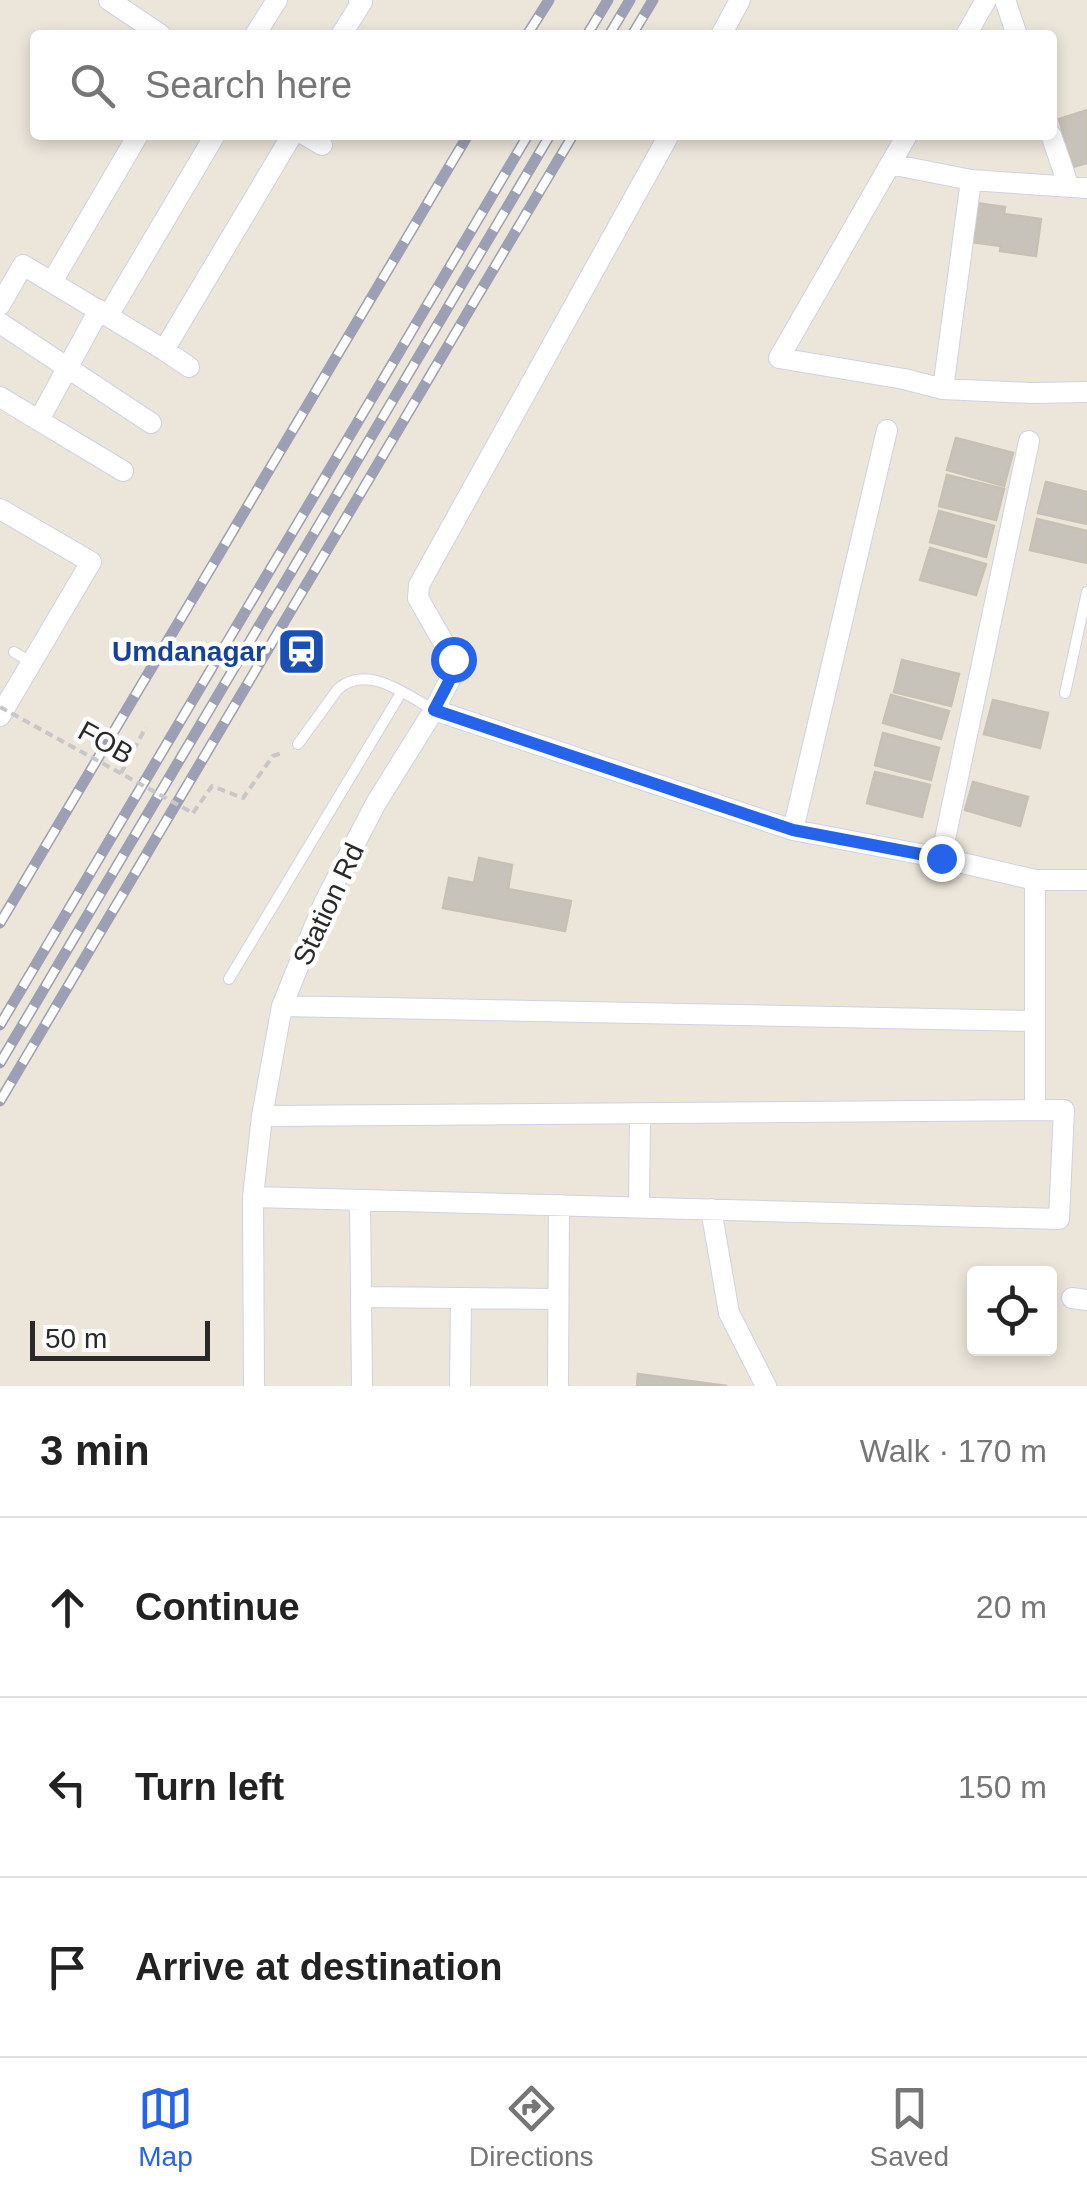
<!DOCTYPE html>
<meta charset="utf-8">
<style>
:root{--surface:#fff;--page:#f2f2f2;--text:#222;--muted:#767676;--line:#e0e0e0;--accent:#2563eb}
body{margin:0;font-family:Arial,sans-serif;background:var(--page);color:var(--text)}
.controls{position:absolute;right:30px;bottom:30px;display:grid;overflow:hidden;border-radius:10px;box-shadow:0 5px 15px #0003}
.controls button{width:90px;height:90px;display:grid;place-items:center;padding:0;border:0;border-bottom:2px solid var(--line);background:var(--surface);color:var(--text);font:50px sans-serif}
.scale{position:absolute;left:30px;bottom:25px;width:180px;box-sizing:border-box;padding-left:10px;border:5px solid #292929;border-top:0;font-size:28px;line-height:35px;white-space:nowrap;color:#292929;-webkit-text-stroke:8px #fff;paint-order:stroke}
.stop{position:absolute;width:30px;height:30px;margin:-22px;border:8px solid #2563eb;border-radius:50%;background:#fff}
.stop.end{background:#2563eb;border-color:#fff;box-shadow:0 2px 10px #0008}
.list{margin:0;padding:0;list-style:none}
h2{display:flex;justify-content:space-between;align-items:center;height:130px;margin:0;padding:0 40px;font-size:42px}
h2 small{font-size:32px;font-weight:400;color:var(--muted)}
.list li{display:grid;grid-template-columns:65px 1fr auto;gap:30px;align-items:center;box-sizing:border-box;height:180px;padding:0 40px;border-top:2px solid var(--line)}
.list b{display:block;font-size:38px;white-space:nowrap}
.list em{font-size:32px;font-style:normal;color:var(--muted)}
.icon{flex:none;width:55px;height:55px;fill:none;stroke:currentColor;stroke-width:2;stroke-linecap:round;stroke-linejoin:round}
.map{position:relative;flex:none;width:1087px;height:1386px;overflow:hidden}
.search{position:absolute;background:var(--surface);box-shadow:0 5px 15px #0003;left:30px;right:30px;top:30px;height:110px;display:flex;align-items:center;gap:25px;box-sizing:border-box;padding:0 35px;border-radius:10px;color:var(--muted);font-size:38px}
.sheet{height:670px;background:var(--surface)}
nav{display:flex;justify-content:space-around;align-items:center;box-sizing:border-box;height:140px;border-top:2px solid var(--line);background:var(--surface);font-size:28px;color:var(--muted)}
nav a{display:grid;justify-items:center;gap:5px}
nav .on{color:var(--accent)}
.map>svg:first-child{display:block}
</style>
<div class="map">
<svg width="1087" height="1386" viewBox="0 0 1087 1386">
<rect width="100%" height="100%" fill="#ece5da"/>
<path fill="#c7c2ba" stroke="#c7c1b4" stroke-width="2.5" d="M1087 110V163L1073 167 1059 119Z
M976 203 1005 207 1004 214 1041 219 1036 256 1000 251 1001 246 971 242Z
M956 438 1013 453 1004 486 947 470Z
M947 475 1004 489 996 520 939 506Z
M1046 482 1087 492V524L1038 513Z
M939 511 994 526 986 557 930 542Z
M1037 519 1087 531V563L1030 550Z
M930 548 986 564 976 595 920 580Z
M902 660 959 674 951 706 894 692Z
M891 695 949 711 941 739 883 723Z
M993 700 1048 713 1040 748 984 734Z
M883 733 939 748 931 780 875 765Z
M875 772 930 785 922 817 867 803Z
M973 782 1028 797 1020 826 965 810Z
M479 858 512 865 508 889 571 901 565 931 443 908 449 878 474 883Z
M638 1374 727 1386H637Z"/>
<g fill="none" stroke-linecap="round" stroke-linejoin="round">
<defs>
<path id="lane" d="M14 652 32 663
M1065 693 1087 592
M298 744 338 689C367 663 406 695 434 710
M229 979 401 693"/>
<path id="street" d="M109 0 161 35
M1005 0 1017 35
M255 35 277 0
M341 35 362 2 359 0
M721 35 740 0
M966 35 986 0
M305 135 322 145
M669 135 419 585 418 598 453 659 456 668 434 710 793 830 941 858 1035 880H1087
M907 135 779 358 904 379 943 389 1031 393 1087 392
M1051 135 1069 187
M890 164 971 180 1087 188
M52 282 138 135
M0 305 23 265 164 350 189 367
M108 316 215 135
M0 323 151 423
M164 350 292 135
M943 389 971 180
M0 397 123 471
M39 420 99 310
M0 509 91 562 0 716
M793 830 887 430
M941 858 1029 441
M1035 880V1110
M282 1006 1034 1021
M253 1197 1059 1219 1064 1110 262 1116
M360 1201 362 1386
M639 1206 640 1114
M711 1209 729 1313 766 1386
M361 1297 558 1299
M1072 1298 1087 1300
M254 1386 253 1197 262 1116 282 1006 324 903 376 803 434 710
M460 1386 461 1298
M558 1386 559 1205"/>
</defs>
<use href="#lane" stroke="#cfd2e3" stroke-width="12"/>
<use href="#street" stroke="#cfd2e3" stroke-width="22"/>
<path stroke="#c7c7c7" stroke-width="4" stroke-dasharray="8 5" stroke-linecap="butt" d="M121 773 146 727
M193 813 212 786 243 798 273 756 284 752"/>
<use href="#lane" stroke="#fff" stroke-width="10"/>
<use href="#street" stroke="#fff" stroke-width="20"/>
<defs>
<path id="rail" d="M527 35 549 0
M587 35 608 0
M609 35 630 0
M632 35 653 0
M0 923 468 135
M0 1025 528 135
M0 1063 550 135
M0 1101 573 135"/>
</defs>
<use href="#rail" stroke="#9d9fb4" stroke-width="11"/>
<use href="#rail" stroke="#fff" stroke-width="8" stroke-dasharray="22" stroke-linecap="butt"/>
<path stroke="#c7c7c7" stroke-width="4" stroke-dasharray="8 5" stroke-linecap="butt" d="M0 707 193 813"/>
</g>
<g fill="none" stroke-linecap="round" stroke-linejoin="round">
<path stroke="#2563eb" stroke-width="12" d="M453 659 456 668 434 710 793 830 941 858"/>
</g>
<defs>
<symbol id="station-square" viewBox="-11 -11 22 22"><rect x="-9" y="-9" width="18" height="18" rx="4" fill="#1a4fb4" stroke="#fff"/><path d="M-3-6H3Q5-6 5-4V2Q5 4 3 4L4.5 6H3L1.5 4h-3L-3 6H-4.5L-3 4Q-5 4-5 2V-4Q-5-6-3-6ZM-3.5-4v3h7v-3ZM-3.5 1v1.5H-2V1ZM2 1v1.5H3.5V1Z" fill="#fff"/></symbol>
</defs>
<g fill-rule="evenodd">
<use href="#station-square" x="274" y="624" width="55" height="55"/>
</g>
<g text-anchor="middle" stroke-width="9" stroke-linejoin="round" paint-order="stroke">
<g font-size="28" font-weight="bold" fill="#164399" stroke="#fff" text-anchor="end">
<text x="266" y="661">Umdanagar</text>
</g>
<g font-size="28" fill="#292929" stroke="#fff">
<text transform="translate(106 742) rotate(29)" y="10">FOB</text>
<text transform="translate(328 904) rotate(-65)" y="10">Station Rd</text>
</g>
</g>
</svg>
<div class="controls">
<button><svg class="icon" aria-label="locate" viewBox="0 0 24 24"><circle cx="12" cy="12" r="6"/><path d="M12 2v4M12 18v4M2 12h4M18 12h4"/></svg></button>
</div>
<div class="scale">50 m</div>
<div class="stop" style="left:453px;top:659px"></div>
<div class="stop end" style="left:941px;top:858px"></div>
<div class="search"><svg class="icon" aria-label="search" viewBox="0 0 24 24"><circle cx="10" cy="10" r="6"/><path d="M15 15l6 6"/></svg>Search here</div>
</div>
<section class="sheet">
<h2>3 min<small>Walk · 170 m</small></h2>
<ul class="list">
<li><svg class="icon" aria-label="ahead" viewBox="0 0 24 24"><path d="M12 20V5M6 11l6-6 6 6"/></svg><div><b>Continue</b></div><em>20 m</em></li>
<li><svg class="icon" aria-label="left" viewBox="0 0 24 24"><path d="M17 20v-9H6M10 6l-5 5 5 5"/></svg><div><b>Turn left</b></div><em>150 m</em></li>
<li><svg class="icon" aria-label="arrive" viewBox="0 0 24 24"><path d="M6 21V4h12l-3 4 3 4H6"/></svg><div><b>Arrive at destination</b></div></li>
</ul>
</section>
<nav>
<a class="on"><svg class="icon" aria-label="map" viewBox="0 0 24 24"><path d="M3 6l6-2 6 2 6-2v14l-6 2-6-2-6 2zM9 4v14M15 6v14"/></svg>Map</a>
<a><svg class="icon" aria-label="directions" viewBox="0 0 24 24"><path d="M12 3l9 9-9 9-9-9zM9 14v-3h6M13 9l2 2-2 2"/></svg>Directions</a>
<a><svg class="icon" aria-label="saved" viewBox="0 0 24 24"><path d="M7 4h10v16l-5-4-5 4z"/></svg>Saved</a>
</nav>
